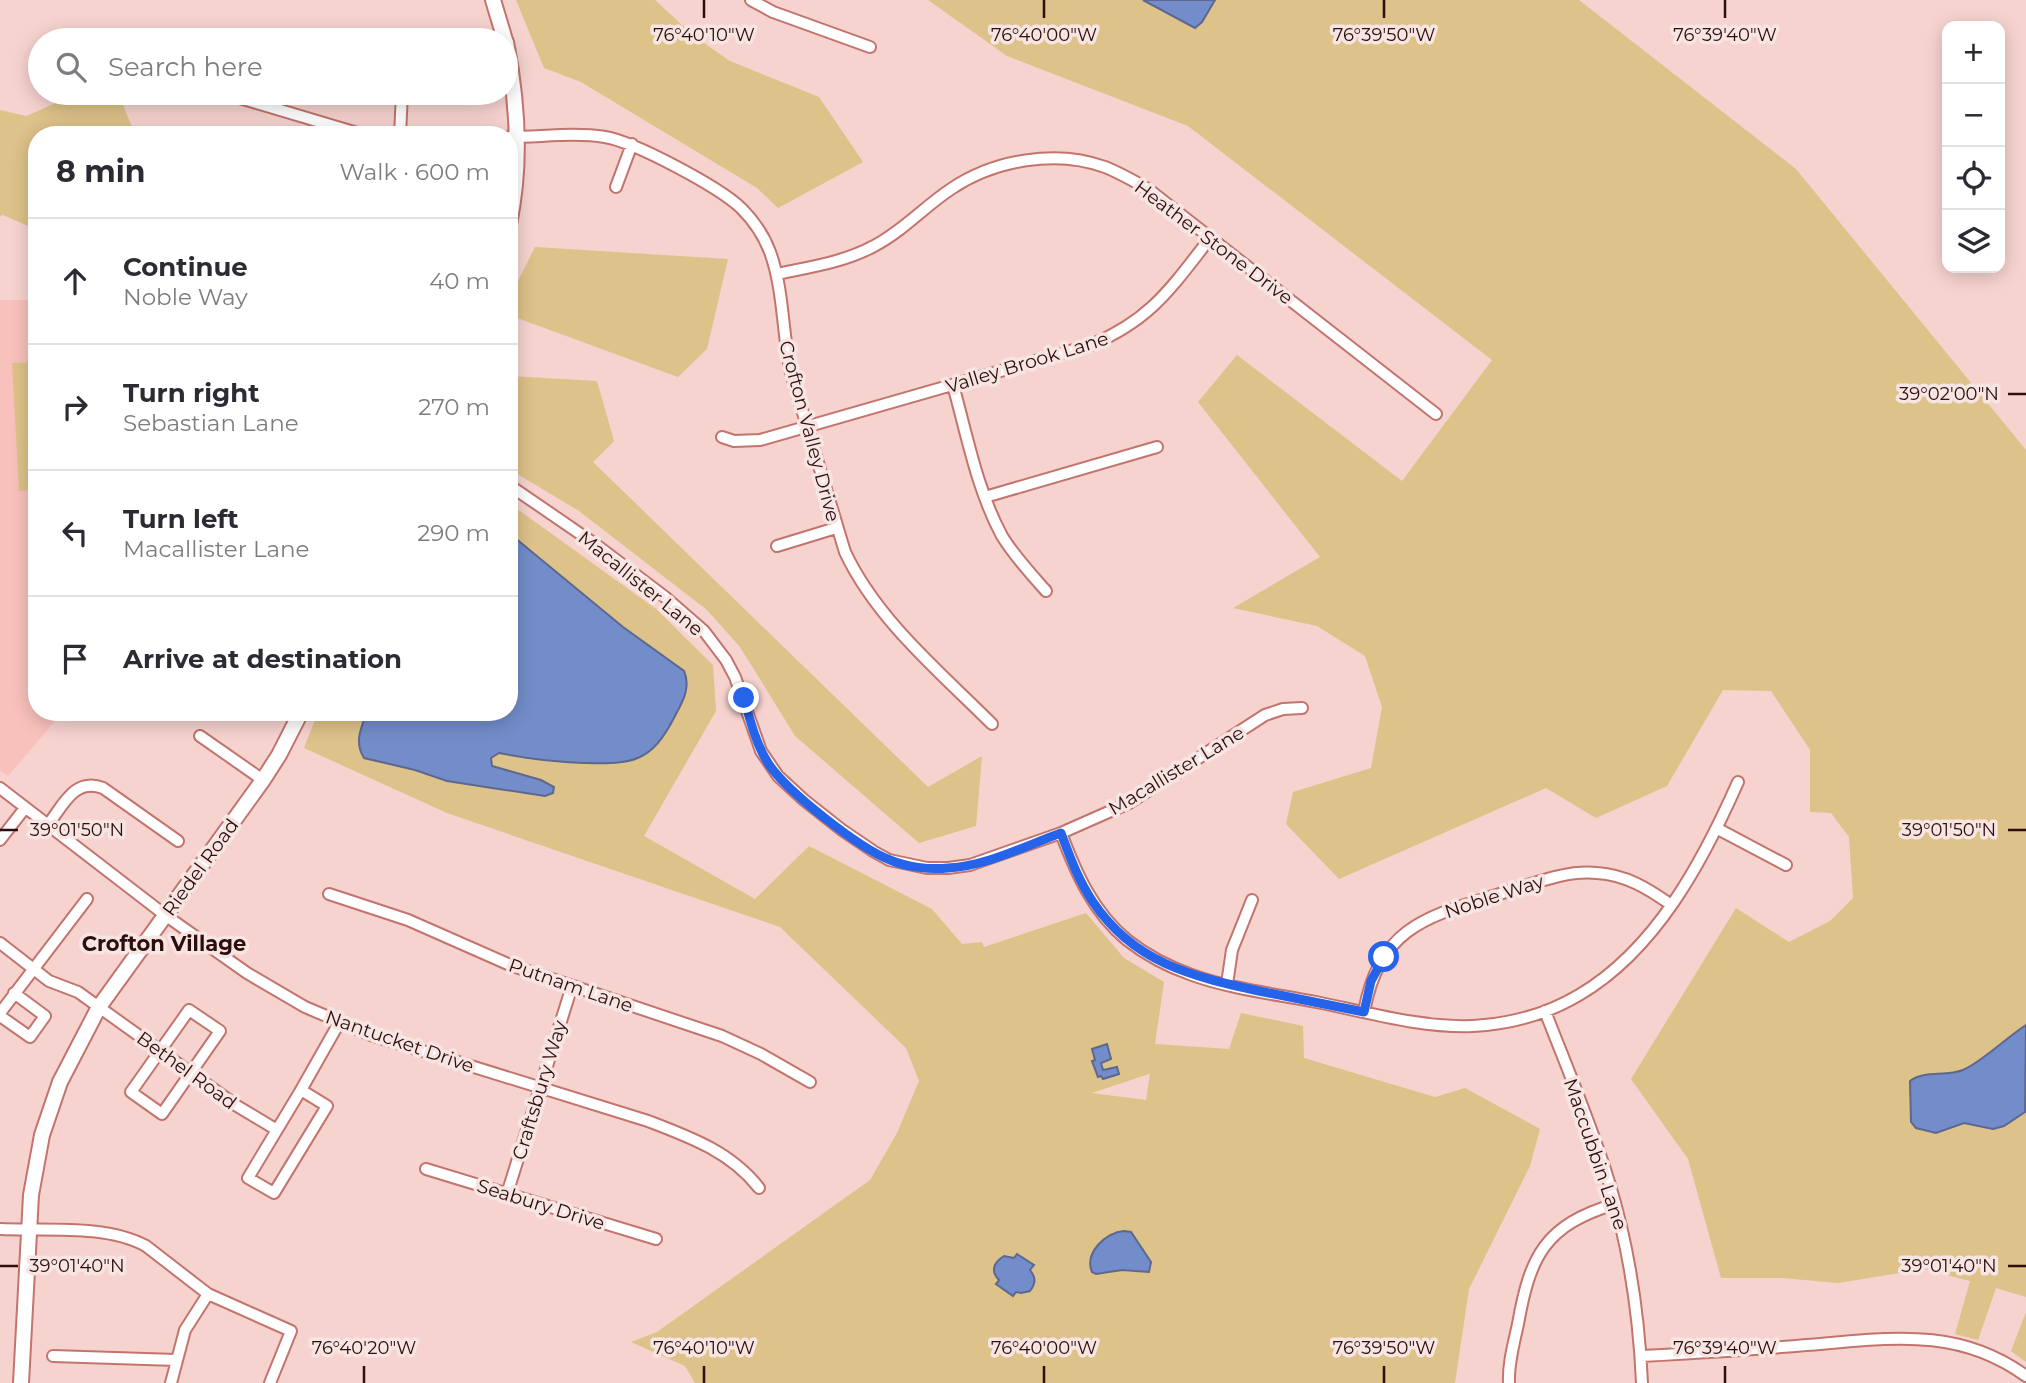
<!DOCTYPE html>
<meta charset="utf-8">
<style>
:root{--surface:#fff;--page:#f2f2f3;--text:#2b2b33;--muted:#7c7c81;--line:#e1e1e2}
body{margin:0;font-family:Montserrat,sans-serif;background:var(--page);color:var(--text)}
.controls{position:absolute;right:21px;top:21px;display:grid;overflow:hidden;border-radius:14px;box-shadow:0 4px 18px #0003}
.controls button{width:63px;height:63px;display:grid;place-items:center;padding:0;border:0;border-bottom:2px solid var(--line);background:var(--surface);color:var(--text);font:35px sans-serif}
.stop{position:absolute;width:21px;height:21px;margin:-16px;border:5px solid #2563eb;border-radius:50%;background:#fff}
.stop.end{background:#2563eb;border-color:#fff;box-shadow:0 2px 7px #0008}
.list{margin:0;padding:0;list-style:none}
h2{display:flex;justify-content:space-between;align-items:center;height:91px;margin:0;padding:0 28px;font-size:30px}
h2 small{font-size:23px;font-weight:400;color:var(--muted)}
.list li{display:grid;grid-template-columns:46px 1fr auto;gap:21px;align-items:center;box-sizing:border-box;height:126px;padding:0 28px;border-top:2px solid var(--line)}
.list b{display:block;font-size:26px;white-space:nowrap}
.list p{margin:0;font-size:23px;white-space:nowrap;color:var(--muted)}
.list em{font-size:23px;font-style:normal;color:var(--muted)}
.icon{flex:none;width:38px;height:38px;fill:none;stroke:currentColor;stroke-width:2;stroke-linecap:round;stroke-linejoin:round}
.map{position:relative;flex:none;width:2026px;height:1383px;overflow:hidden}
.search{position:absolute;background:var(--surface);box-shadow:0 4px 18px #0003;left:28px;top:28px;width:490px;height:77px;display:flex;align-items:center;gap:18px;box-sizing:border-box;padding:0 24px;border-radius:38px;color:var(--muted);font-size:26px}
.panel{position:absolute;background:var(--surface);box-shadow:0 4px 18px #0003;left:28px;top:126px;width:490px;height:595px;border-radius:28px}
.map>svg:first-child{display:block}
</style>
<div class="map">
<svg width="2026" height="1383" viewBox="0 0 2026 1383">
<rect width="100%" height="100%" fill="#f6d3cf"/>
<path fill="#f9c1bb" d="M0 300H37V712H63L8 776 0 770Z"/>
<path fill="#ddc289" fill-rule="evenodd" d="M516 0H655L694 36 730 61 819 97 863 162 778 208 757 188 581 82 544 68Z
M928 0H1579L1796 169 2026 450V1297L1996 1288 1978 1340 1955 1334 1970 1281 1924 1269 1838 1283 1782 1278H1721L1688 1159 1631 1079 1736 908 1789 942 1830 921 1853 898 1849 837 1831 813 1810 812V750L1771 691 1723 690 1667 786 1596 818 1546 788 1339 879 1286 824 1293 792 1371 768 1382 707 1365 656 1317 626 1233 608 1320 557 1198 402 1237 355 1402 481 1492 360 1188 126 1007 56Z
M79 93H118L135 134 138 135H37V230L3 215 0 216V110L26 116Z
M535 247 728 259 707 349 678 377 509 315V299Z
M37 362V490L19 491 12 363Z
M509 376 597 381 614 441 593 462 928 787 982 756 976 826 919 843 795 736 740 647 707 610 579 511 509 469Z
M509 503 656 609 713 665 716 711 644 836 755 899 809 846 932 909 962 944 982 942 984 947 1086 913 1124 958 1164 982 1155 1044 1229 1049 1241 1013 1303 1026 1304 1058 1435 1097 1465 1088 1540 1129 1530 1166 1469 1289 1455 1383H695L685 1366 631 1342 657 1332 870 1180 897 1133 919 1081 906 1048 780 927 447 813 304 748 318 712H509ZM1150 1074 1146 1100 1092 1093 1149 1074Z
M2026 1312V1362L2011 1351Z"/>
<path fill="#728dc9" stroke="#5d6790" stroke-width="2" d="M1143 0H1215L1202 22 1195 28Z
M509 533 623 627 684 671C691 687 683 701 675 716 651 763 633 764 584 763 553 762 529 759 499 753L491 758 492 766 541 780 554 787 553 793 545 796 447 781 415 770 364 758C354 742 361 728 367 712H509Z
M2026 1025 2025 1112 2004 1126 1993 1129 1964 1123 1936 1133 1916 1128 1911 1122 1910 1081C1924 1070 1946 1077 1963 1070 1982 1062 2007 1037 2026 1025Z
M1107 1044 1111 1059 1101 1063 1103 1070 1117 1067 1119 1074 1103 1079 1101 1076 1098 1077 1092 1061 1095 1060 1092 1049Z
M1124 1231 1131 1232 1151 1262 1149 1272 1122 1270 1096 1274 1092 1272C1084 1253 1106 1232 1124 1231Z
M1017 1254 1034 1265 1030 1270C1036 1278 1036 1283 1030 1291L1021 1293 1016 1292 1013 1296 996 1284 999 1280C990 1271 994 1262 1004 1256L1014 1258Z"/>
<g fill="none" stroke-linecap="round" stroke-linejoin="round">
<defs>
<path id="minor" d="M751 0 773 12 870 47
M223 93 364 135
M400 135 402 93
M509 137C541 137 574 132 605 137 635 142 719 187 741 208 754 221 764 236 770 252 784 290 782 333 791 373L845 552C877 620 939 671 992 724
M616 187 632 144
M777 274C810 267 845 262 874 246 903 231 925 206 951 189 994 160 1056 149 1105 167 1120 173 1134 181 1148 189L1436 414
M953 385C967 435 977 490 1002 536 1014 556 1031 574 1046 591
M722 437 734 441 760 440 1091 345C1152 319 1171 288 1211 237
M509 485 595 544 665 597 704 631 726 660 735 677 761 751 778 776 804 800 842 830 873 851 889 860 927 868H948L970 865 1061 833 1129 803 1265 715 1283 709 1302 708
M985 497 1157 447
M777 546 836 528
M200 736 263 780
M0 788 165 915 247 973 305 1007 371 1035 648 1121C690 1137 731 1152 759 1188
M47 826C63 806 74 777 103 788L178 841
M1718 829 1786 865
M1061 833C1076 873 1093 912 1127 940 1146 955 1169 967 1192 975 1231 989 1275 994 1316 1002 1367 1012 1420 1028 1473 1026 1510 1024 1547 1014 1579 995 1656 950 1703 861 1738 782
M0 840 25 808
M329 894 408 920 510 965 722 1036 761 1054 810 1082
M0 943 49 981 78 992 237 1106 277 1130
M1227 984 1232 950 1252 900
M189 1010 220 1031 162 1114 131 1092Z
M1545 1011C1567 1068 1591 1124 1609 1182 1629 1247 1639 1315 1642 1383
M1364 1012C1380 922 1434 915 1509 891 1538 882 1567 870 1597 873 1626 875 1647 888 1670 904
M0 1013 87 899
M0 1016 30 1037 45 1016 14 993
M301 1090 248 1178 274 1193 327 1106 301 1090 339 1023
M426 1169 656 1239
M507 1194 572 986
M0 1229C45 1231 106 1224 146 1246L208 1294 291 1331 270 1383
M53 1356 176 1360
M1641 1356C1696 1353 1751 1350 1806 1345 1885 1339 1956 1325 2026 1376
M171 1383 185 1330 208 1294
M1509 1383C1508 1363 1514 1343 1518 1324 1530 1256 1545 1225 1615 1204"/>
<path id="tertiary" d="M493 0 505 40
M506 42C518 103 522 163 509 224
M21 1383 31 1195 42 1135 60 1082 99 1007 263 780 279 755 301 712"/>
</defs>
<use href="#minor" stroke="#c2746d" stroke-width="14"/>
<use href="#tertiary" stroke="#c2746d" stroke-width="18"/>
<use href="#minor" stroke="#fff" stroke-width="10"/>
<use href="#tertiary" stroke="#fff" stroke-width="14"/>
</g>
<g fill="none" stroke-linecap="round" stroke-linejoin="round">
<path stroke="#2563eb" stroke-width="9" d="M744 698C750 720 756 744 768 763 786 791 859 848 890 860 907 867 929 870 948 868 986 866 1025 846 1061 833 1070 857 1078 880 1093 902 1134 963 1191 976 1259 991 1294 998 1329 1005 1364 1012L1371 981 1384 957"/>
</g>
<path fill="none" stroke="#2c0e0c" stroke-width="2.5" d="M704 0V18M1044 0V18M1384 0V18M1725 0V18M2008 394H2026M0 830H18M2008 830H2026M0 1266H18M2008 1266H2026M364 1366V1383M704 1366V1383M1044 1366V1383M1384 1366V1383M1725 1366V1383"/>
<g text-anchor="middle" stroke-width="7" stroke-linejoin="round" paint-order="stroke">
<g font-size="19" fill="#2c0e0c" stroke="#f7e5e3">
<text transform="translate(1214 242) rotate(37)" y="7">Heather Stone Drive</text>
<text transform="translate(1027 362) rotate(-17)" y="7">Valley Brook Lane</text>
<text transform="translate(810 431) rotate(75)" y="7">Crofton Valley Drive</text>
<text transform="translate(641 583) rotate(39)" y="7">Macallister Lane</text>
<text transform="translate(1176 770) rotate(-31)" y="7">Macallister Lane</text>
<text transform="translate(200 867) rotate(-54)" y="7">Riedel Road</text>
<text transform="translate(1494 896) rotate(-18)" y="7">Noble Way</text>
<text transform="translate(571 985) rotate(19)" y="7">Putnam Lane</text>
<text transform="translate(400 1041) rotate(19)" y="7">Nantucket Drive</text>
<text transform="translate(187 1070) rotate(36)" y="7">Bethel Road</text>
<text transform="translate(539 1090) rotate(-73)" y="7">Craftsbury Way</text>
<text transform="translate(1596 1154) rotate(71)" y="7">Maccubbin Lane</text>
<text transform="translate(541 1204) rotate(17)" y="7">Seabury Drive</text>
</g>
<g font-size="21" font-weight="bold" fill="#2c0e0c" stroke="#f7e5e3">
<text x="164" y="951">Crofton Village</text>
</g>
</g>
<g font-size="18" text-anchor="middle" fill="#2c0e0c" stroke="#f7e5e3" stroke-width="7" stroke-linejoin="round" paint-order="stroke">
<text x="704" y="41">76°40'10"W</text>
<text x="1044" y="41">76°40'00"W</text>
<text x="1384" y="41">76°39'50"W</text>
<text x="1725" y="41">76°39'40"W</text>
<text x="1949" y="400">39°02'00"N</text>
<text x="77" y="836">39°01'50"N</text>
<text x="1949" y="836">39°01'50"N</text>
<text x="77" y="1272">39°01'40"N</text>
<text x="1949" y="1272">39°01'40"N</text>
<text x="364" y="1354">76°40'20"W</text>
<text x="704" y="1354">76°40'10"W</text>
<text x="1044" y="1354">76°40'00"W</text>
<text x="1384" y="1354">76°39'50"W</text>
<text x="1725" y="1354">76°39'40"W</text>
</g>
</svg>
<div class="controls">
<button>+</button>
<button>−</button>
<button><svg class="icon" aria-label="locate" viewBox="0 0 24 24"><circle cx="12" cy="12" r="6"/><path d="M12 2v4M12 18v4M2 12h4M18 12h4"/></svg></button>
<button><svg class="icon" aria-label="layers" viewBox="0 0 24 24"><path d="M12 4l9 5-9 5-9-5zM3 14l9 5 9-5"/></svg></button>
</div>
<div class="stop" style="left:1384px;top:957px"></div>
<div class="stop end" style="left:744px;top:698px"></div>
<div class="search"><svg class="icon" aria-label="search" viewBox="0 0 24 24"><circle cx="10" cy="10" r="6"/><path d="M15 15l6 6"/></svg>Search here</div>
<section class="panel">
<h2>8 min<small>Walk · 600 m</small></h2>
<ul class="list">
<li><svg class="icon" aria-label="ahead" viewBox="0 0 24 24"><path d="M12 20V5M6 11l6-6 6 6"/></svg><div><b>Continue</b><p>Noble Way</p></div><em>40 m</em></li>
<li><svg class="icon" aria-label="right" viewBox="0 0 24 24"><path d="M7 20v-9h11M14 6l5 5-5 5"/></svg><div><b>Turn right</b><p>Sebastian Lane</p></div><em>270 m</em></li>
<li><svg class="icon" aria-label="left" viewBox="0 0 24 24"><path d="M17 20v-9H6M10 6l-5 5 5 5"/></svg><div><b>Turn left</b><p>Macallister Lane</p></div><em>290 m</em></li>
<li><svg class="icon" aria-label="arrive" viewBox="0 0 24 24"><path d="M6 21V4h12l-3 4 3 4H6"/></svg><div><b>Arrive at destination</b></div></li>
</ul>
</section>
</div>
